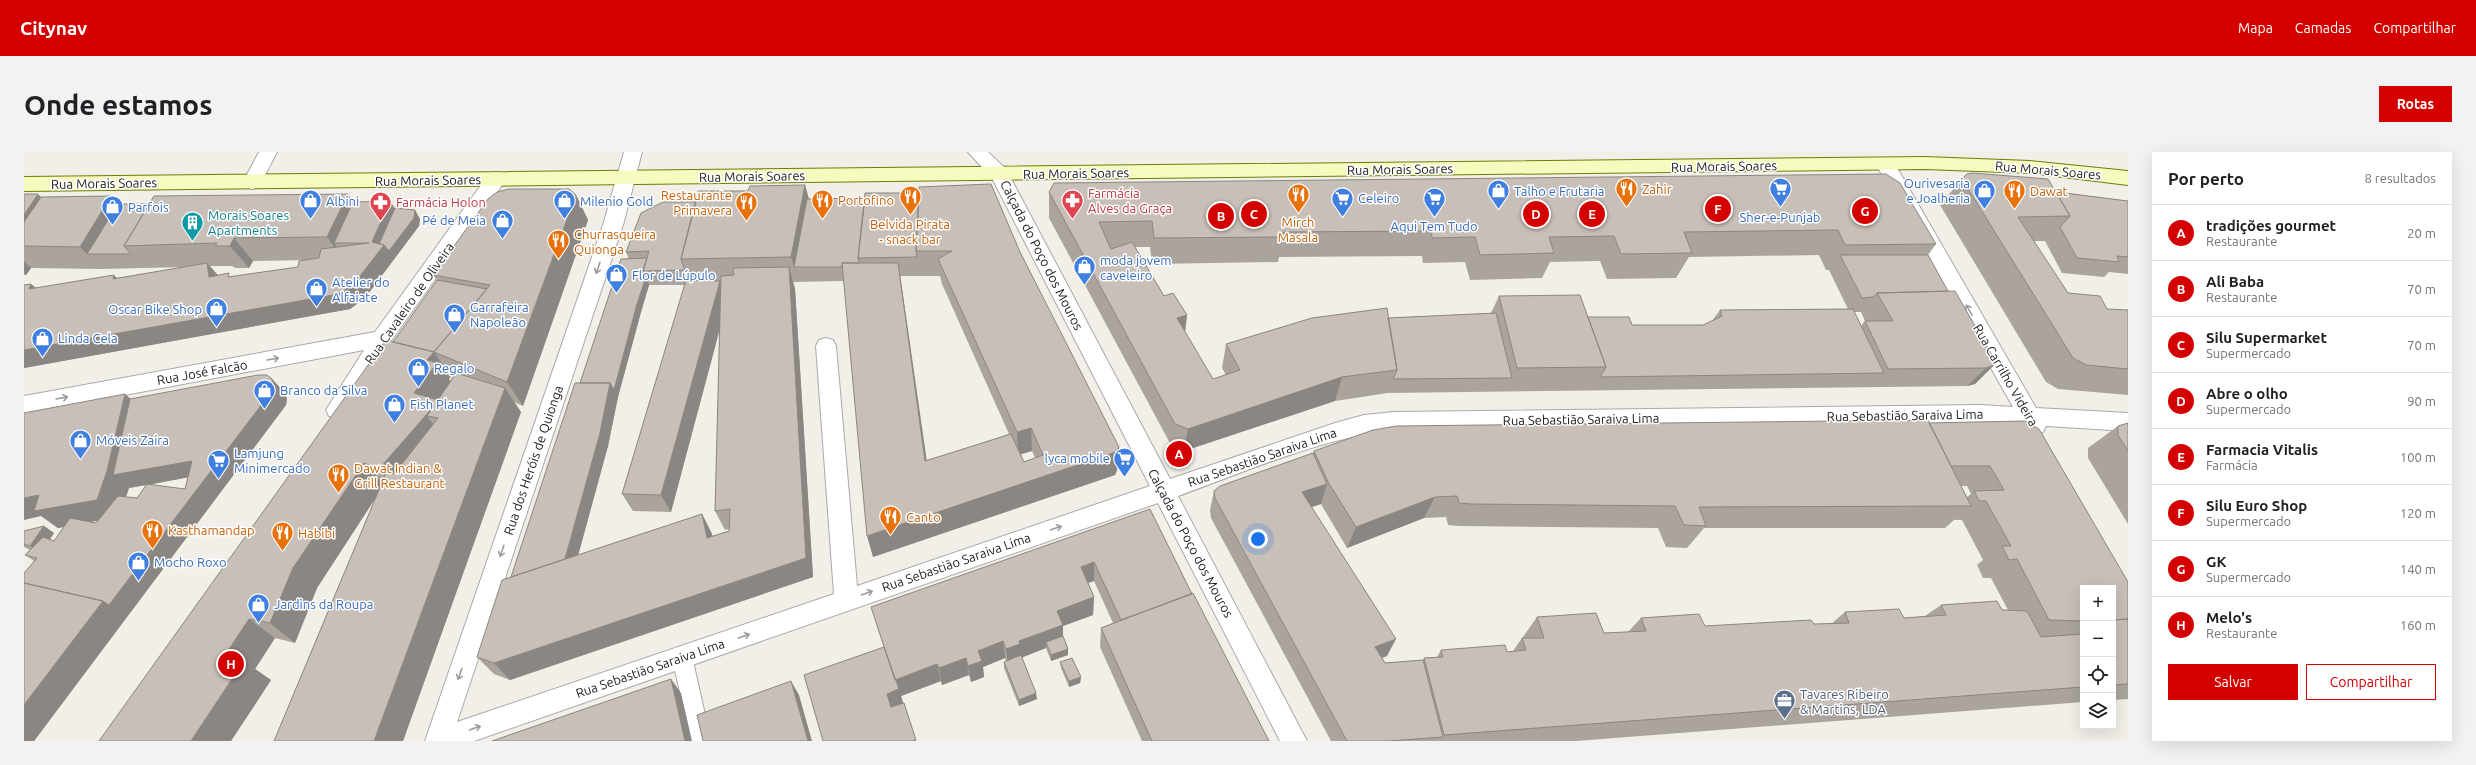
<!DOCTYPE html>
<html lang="pt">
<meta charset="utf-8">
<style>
:root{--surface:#fff;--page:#f2f2f2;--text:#202124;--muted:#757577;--line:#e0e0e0;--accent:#d40000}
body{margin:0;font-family:Ubuntu,sans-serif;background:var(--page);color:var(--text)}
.controls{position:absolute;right:12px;bottom:12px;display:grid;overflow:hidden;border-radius:0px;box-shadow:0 4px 16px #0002}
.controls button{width:36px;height:36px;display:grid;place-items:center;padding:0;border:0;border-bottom:1px solid var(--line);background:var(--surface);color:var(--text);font:20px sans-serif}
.you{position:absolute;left:1234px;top:387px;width:14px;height:14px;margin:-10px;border:3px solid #fff;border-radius:50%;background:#1a73e8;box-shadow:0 0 0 6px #1a73e833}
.badge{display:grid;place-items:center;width:26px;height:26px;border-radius:50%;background:var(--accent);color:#fff;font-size:13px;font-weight:700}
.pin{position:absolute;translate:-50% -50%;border:2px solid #fff;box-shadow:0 1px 4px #0006}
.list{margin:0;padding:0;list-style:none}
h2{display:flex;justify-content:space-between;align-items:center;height:52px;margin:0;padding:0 16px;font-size:17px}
h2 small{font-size:13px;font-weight:400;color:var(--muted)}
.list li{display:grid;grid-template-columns:26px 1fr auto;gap:12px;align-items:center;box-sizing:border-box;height:56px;padding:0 16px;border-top:1px solid var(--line)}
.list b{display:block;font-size:15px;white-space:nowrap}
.list p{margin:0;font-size:13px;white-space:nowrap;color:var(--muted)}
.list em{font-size:13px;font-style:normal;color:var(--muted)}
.actions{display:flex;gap:8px;padding:12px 16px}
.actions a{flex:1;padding:9px 0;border:1px solid var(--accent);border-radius:0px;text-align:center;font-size:14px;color:var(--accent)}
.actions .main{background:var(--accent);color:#fff}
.icon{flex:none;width:22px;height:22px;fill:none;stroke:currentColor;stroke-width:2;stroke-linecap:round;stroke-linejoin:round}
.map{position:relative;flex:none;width:2104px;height:589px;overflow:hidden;border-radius:0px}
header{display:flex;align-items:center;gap:24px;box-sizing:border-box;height:56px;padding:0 20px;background:var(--accent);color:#fff}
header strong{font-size:19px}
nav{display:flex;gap:22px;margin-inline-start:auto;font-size:14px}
.intro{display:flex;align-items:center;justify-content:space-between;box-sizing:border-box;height:96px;padding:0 24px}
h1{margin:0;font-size:28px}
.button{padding:10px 18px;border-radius:0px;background:var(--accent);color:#fff;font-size:14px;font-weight:700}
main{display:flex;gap:24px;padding:0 24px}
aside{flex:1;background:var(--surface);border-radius:0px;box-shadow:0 4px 16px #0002}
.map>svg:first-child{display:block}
</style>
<header>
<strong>Citynav</strong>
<nav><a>Mapa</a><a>Camadas</a><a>Compartilhar</a></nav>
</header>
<div class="intro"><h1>Onde estamos</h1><a class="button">Rotas</a></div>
<main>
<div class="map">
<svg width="2104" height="589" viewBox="0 0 2104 589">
<rect width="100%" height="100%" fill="#f2efe9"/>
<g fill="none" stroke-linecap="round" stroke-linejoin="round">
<defs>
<path id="service" d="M658 496 665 499 668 505 687 589H667L648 505 651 499Z"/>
<path id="minor" d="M235 0H253L235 35 228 37 221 35 219 30Z
M600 0H618L599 73 433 570 810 442 792 194 795 188 802 186 809 188 812 194 833 434 1126 334 968 26 944 0H964L982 17 1146 327 1311 271 1340 263 1370 260 1956 253 1989 255 1852 12 1854 7 1861 6 1868 7 2012 256 2104 261V279L2022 274 2019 280 2011 283 2003 280 1999 273 1956 271 1370 278C1300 285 1221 320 1154 344L1283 589H1256L1134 351 450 589H401L579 73Z
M472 20 479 22 481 27 479 32 364 193 321 264 313 267 305 264 302 258 340 198 0 262V244L351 180 465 22Z"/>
<path id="secondary" d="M1901 5 2006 9 2104 19V33L2006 21 1901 17 0 39V25Z"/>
</defs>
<use href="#service" stroke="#a9a9a9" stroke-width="2"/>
<use href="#minor" stroke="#a9a9a9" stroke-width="2"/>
<use href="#secondary" stroke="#707d05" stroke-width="2"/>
<use href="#service" fill="#fff" fill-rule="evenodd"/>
<use href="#minor" fill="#fff" fill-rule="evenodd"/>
<use href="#secondary" fill="#f7fabf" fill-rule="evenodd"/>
</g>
<path fill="#aba49e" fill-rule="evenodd" d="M1862 22 1912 92 1904 103 1924 139 1970 213 1951 232 1943 234 1364 241 1311 249 1160 299 1148 295 1025 66V40ZM1111 95H1126L1128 112 1254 110 1255 105 1398 104 1399 111 1441 110 1446 128 1518 126 1526 110 1576 109 1583 127 1652 126 1665 105 1795 103 1802 118H1805L1824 157 1696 158 1688 169 1679 173H1608L1564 165 1475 144 1467 161 1364 166 1202 192 1198 216 1202 223 1189 227 1161 180 1163 163 1140 144ZM1830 160H1837L1841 169 1837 174Z
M1938 27 2104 49V122L2085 120 2080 125 2038 121 2021 89H2010L2044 141 2083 157 2104 158V243L2034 237 2022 230 1916 53Z
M781 33 785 47 996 100 1093 318 1091 323 849 405 820 129 769 130 771 137 789 425 486 528 470 522 453 505 487 425 556 231 605 107 602 100 672 50 724 39ZM876 124H916L918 132 985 282 902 309ZM625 133H661L598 342 609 359 647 360 696 177 691 359 701 378 705 377V379L688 384V382L678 362 554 403 584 294 594 245 617 160ZM1008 299 1011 306 1000 310 997 302Z
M0 42 17 45 87 44 94 52H125L324 42 329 50 371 56 396 67 395 74 341 146 326 157 0 216V133L7 132 12 136 93 126 159 115 78 117 7 116 2 123H0ZM283 108 274 115 207 125 194 123 186 114H208L211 116H225L229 109Z
M552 43 564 68 499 254 490 250 497 260 379 589H250L352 345 293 436 271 491 251 486 231 517 247 528 207 589H75L369 190 413 128 409 123ZM427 224H429L426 229 425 227Z
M248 227 261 241 263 247 262 253 10 589H0L10 409 1 403 6 398 0 395V379L20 374 30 381 26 387 30 389 40 375 34 376 17 364 106 247ZM164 325 161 337 125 333ZM122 333 113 346 102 345 105 336ZM74 368 72 371 65 370 69 369Z
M2001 269 2104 430V547L2089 548V436H2059V550L1552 589H1307L1187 366 1186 358 1190 339 1289 301 1290 299 1905 271ZM1937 334H1943L1947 342 1943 345ZM1297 352 1323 396 1400 366 1422 365 1424 373 1435 374 1634 376 1642 395 1663 396 1680 376H1921L1931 367V368H1938L1959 408 1953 413 1959 426H1967L1984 458 1917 453 1901 464 1880 466 1821 460 1807 472H1790L1681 474 1617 466 1604 480 1580 481 1513 465 1499 485V486H1498L1489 499 1483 500 1417 498 1413 505 1400 506 1399 508 1361 511 1358 506 1363 504 1288 355Z
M2104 271V372L2064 306V296L2094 274Z
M1126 357 1168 442 1245 589H1118L1076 495 1077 476 1089 471 1070 429 1064 431 1070 445 1069 463 1039 474V484L1044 497V503L1027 509 1022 496 998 505 1013 547 995 554 980 516V510L982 509 981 506 959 515 960 525 947 530 945 523 918 533 917 529 877 544 892 589H799L860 495Z
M1036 510 1057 525 1056 531 1045 535 1037 516Z"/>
<path fill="#8b8681" d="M781 33 788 59 770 115 767 105Z
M14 42 40 68 0 94V63Z
M324 42 339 65 310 91 321 106 320 108 303 85Z
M552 43 564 68 499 254 483 230Z
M87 44 108 67 63 102 78 117 56 95Z
M366 49 376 64 391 58 396 67 395 74 341 146 326 157 0 216V198L315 142 348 90Z
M210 86 229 109 225 116 206 94Z
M0 109 7 116 2 123 0 121Z
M183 111 196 126 185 125Z
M874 111 878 136 906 331 901 309Z
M765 115 771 137 789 425 486 528 470 511 782 406Z
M90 123 104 137 89 127Z
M622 125 625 133 617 160 594 245 584 294 548 426 494 446 586 231Z
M696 129 703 149 647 360 637 343Z
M7 132 23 146 5 137Z
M1163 163 1160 188 1153 166Z
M410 200 427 224 425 227 430 235 414 266 403 264 420 286 375 339 355 317 403 208Z
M1970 213 1951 232 1943 234 1962 216Z
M1318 225 1311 249 1160 299 1164 277Z
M248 227 261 241 263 247 262 253 103 465 85 453Z
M481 236 497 260 379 589H350Z
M101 242 122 260 168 309 183 322 105 336 95 365 34 376 17 364 0 368V346L15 343Z
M1007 276 1008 299 994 303 993 280Z
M1095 295 1093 318 1091 323 849 405 843 384Z
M340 311 360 333 293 436 271 491 246 471 269 416Z
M1303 332 1297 352 1272 360 1278 340Z
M1411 345 1400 366 1323 396 1332 375Z
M678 362 688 382 693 405 683 386Z
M20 374 30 381 16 401 6 394Z
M1070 410V429L1057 433V415Z
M1070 445 1069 463 1039 474V490H1022V496L997 506 984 514 982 497 995 489 1033 459Z
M79 449 103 465 10 589H0V553Z
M225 467 251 486 231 517 247 528 207 589H167L200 505Z
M1372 487 1363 504 1343 511 1351 495Z
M979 489 981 506 959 515 960 525 947 530 944 514 954 499Z
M1044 497V503L1027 509V503Z
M942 506 945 523 918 533 915 516Z
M913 512 917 529 877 544 880 555 873 573 863 542 871 528Z
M1057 525 1056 531 1045 535V529Z
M647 527 657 541 668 589H661Z
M767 529 775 543 788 589H784Z
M1012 541 1013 547 995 554V548Z"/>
<path fill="#c7bfb8" stroke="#8b8681" d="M1948 21 2024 27 2046 64 1994 65 2044 141 2076 144 2083 157 2104 158V217L2062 213 2049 206 1938 27 1943 22Z
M1862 22 1876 31 1912 92 1821 93 1814 78 1660 80 1668 101 1597 102 1590 84 1525 85 1530 101 1456 103 1451 85 1408 86 1407 79 1259 80V85L1130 86 1128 69 1075 70 1087 97 1108 90 1140 144 1149 141 1163 163 1153 166 1189 227 1216 218 1202 192 1288 166 1363 156 1373 218 1318 225 1164 277 1151 272 1025 40 1030 31Z
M967 32 996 100 1095 295 1092 300 843 384 818 111H874L901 309 987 282 1000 310 1019 303 1007 276 993 280 914 107 928 99H892L895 35Z
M781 33 767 105 657 107 674 39H724L726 34Z
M485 37H545L552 43 483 230 410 200 466 133 409 123 464 47 473 40Z
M2032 40 2104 49V105L2093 104 2095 110 2053 106 2036 75 2046 64Z
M841 41H895L892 99 893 105 834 106Z
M0 42H14L0 63Z
M324 42 303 85 210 86 206 94H191L193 91 100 94 130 44Z
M87 44 56 95 0 94V70L17 45Z
M841 46 834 106 835 111H818V115H770L783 47Z
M366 49 348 90 360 93 330 132 315 142 0 198V133L7 132 5 137 90 123 89 127 183 111 185 125 205 121 204 125 274 115 275 109 295 106 297 97 345 91H310L329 50Z
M639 50H672L657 107 661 118 619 119 625 99 602 100 617 61Z
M94 52H125L100 94 107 102H63Z
M371 56 391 58 390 66 365 99 360 93 355 92Z
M1816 103H1904L1924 139 1853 141 1849 145 1838 146Z
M623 106 619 119 622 125 613 152 590 238 586 231H556L597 107Z
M765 115 782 406 470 511 453 505 478 428 678 362 683 386 705 379 706 357 691 359 697 124 710 123 709 116Z
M413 128 463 137 410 200 369 190Z
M662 128 696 129 637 343 598 342Z
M1931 139 1969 205 1970 213 1962 216 1864 217 1841 169H1869L1853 141Z
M1556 143 1582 215 1493 216 1475 144Z
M1829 157 1860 221 1576 225 1582 215 1564 165H1605L1608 173H1679L1698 164 1696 158Z
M1472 161 1488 226 1369 227 1373 218 1364 166Z
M362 188 410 200 403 208 413 211 390 241 414 248 432 221 481 236 350 589H250L362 321 370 322 414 266 403 264 410 254 355 317 340 311 269 416 246 471 225 467 200 505 220 509 167 589H75Z
M234 223H243L248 227 250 233 248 239 85 453 79 449 0 431V421L13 406 1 403 19 385 30 389 46 366 72 371 94 344 113 346 123 332 161 337 168 309 89 323 106 247Z
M551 231H586L576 281 541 407 487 425Z
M101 242 83 319 73 348 10 359 15 343 0 346V261Z
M1904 268 1947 354 1675 355 1682 374 1660 373 1651 354 1447 352 1435 351 1433 344 1411 345 1332 375 1304 330 1290 299 1349 278 1372 274Z
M2001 269 2015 277 2104 430V467L2089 468V436H2059V469L2025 468 1993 407 1985 408 1978 394H1987L1962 349H1955L1950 339 1980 338 1966 314H1927L1905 271Z
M2104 271V299L2094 283V274Z
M1289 301 1303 332 1278 340 1372 487 1351 495 1361 511 1399 508 1419 585 1364 589H1323L1191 346 1190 339 1196 334Z
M1126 357 1168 442 1097 468 1070 410 1057 415 1070 445 1033 459 1039 473 995 489 996 492 982 497 979 489 954 499 958 509 944 514 942 506 915 516 913 512 871 528 847 455Z
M20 374 6 394 0 392V379Z
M0 431 79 449 0 553Z
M1169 441 1245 589H1128L1077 476Z
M1973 449 1978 458 2003 459 2017 485 2058 482 2059 483V535L1420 583 1400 506 1419 505 1417 498 1481 493 1483 500 1502 498 1498 486H1520L1513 465 1572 461 1580 481 1622 479 1617 466 1675 462 1681 474 1787 468 1790 472 1825 471 1821 460 1875 457 1880 466 1922 463 1917 453Z
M2104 467V532L2089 533V468Z
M1039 484 1044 497 1027 503 1022 490Z
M860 495 875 537 863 542 867 555 880 551 892 588 888 589H799L780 523Z
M997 503 1012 541 995 548 980 510Z
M1048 506 1057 525 1045 529 1036 510Z
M647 527 661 589H468Z
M767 529 784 589H679L673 563Z"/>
<defs><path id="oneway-shaft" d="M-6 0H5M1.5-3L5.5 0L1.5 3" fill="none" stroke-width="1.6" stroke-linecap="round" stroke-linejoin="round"/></defs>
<g stroke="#9c9c9c">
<use href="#oneway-shaft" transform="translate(574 116) rotate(109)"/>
<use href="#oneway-shaft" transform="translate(1945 158) rotate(-120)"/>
<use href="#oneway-shaft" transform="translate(249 207) rotate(-10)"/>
<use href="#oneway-shaft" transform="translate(38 246) rotate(-10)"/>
<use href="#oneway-shaft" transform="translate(1032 376) rotate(-19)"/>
<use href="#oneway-shaft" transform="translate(478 399) rotate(109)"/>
<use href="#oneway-shaft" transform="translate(843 441) rotate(-19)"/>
<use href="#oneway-shaft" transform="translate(720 484) rotate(-19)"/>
<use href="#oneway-shaft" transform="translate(436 522) rotate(109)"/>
<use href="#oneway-shaft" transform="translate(451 576) rotate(-19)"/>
</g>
<defs>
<symbol id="restaurant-pin" viewBox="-11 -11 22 30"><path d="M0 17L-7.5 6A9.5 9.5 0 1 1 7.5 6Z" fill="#e8710a" stroke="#fff"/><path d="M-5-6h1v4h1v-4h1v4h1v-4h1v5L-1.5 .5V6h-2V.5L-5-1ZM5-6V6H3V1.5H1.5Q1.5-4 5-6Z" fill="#fff"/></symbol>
<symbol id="supermarket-pin" viewBox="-11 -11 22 30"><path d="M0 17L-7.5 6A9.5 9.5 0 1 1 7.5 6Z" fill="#3f7fe0" stroke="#fff"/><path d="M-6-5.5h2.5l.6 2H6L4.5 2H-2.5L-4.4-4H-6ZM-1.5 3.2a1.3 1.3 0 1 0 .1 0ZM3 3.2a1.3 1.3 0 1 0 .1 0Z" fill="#fff"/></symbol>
<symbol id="shop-pin" viewBox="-11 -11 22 30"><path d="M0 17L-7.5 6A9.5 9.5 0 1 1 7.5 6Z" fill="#3f7fe0" stroke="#fff"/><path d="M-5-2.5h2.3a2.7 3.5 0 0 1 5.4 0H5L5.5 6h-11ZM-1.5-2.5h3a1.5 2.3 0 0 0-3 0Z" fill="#fff"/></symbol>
<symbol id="pharmacy-pin" viewBox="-11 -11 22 30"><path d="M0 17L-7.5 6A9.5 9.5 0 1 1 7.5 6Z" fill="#e0444e" stroke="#fff"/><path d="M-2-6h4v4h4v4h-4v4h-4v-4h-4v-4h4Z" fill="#fff"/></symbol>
<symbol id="building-pin" viewBox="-11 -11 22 30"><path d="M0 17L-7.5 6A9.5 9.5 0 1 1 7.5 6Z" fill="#0f9aa8" stroke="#fff"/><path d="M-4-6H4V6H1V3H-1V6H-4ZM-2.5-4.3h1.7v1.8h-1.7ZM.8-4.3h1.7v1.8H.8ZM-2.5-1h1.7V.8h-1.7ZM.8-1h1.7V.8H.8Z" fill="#fff"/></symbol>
<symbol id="office-pin" viewBox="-11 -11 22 30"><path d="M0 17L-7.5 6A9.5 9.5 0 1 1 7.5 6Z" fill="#5c6f8a" stroke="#fff"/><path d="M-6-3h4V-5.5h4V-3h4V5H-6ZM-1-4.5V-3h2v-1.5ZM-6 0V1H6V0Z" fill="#fff"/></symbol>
</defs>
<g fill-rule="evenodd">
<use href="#restaurant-pin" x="1590" y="24" width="25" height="34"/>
<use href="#supermarket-pin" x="1744" y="24" width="25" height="34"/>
<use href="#shop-pin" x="1948" y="26" width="25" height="34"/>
<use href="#shop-pin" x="1462" y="26" width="25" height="34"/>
<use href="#restaurant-pin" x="1978" y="26" width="25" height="34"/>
<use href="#restaurant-pin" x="1262" y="30" width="25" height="34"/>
<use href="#restaurant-pin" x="874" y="32" width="25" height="34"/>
<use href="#supermarket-pin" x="1306" y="34" width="25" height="34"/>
<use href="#supermarket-pin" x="1398" y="34" width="25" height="34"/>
<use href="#restaurant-pin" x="786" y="36" width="25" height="34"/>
<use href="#pharmacy-pin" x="1036" y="36" width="25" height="34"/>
<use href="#shop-pin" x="274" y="36" width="25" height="34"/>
<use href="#shop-pin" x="528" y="36" width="25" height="34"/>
<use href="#pharmacy-pin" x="344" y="38" width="25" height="34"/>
<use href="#restaurant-pin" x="710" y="38" width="25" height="34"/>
<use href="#shop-pin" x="76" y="42" width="25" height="34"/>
<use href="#shop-pin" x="466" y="56" width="25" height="34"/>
<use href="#building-pin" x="156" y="58" width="25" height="34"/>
<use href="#restaurant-pin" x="522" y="76" width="25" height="34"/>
<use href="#shop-pin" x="1048" y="102" width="25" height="34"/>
<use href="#shop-pin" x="580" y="110" width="25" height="34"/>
<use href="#shop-pin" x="280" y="124" width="25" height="34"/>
<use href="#shop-pin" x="180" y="144" width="25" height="34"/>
<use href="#shop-pin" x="418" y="150" width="25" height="34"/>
<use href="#shop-pin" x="6" y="174" width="25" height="34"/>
<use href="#shop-pin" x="382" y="204" width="25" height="34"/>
<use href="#shop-pin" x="228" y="226" width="25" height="34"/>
<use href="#shop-pin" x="358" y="240" width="25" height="34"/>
<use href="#shop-pin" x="44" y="276" width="25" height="34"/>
<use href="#supermarket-pin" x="1088" y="294" width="25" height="34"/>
<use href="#supermarket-pin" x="182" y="296" width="25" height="34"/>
<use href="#restaurant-pin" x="302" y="310" width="25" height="34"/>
<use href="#restaurant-pin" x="854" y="352" width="25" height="34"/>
<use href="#restaurant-pin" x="116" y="366" width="25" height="34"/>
<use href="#restaurant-pin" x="246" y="368" width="25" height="34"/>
<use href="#shop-pin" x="102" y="398" width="25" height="34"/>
<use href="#shop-pin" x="222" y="440" width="25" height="34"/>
<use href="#office-pin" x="1748" y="536" width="25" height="34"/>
</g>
<g text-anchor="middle" stroke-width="3" stroke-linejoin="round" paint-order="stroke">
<g font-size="13" fill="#222" stroke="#fff">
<text transform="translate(1700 14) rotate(-1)" y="5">Rua Morais Soares</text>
<text transform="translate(1376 17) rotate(-1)" y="5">Rua Morais Soares</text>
<text transform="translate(2024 18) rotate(5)" y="5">Rua Morais Soares</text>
<text transform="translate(1052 21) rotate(-1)" y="5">Rua Morais Soares</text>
<text transform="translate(728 24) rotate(-1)" y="5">Rua Morais Soares</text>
<text transform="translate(404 28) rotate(-1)" y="5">Rua Morais Soares</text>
<text transform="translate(80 31) rotate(-1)" y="5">Rua Morais Soares</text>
<text transform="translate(1018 103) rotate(63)" y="5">Calçada do Poço dos Mouros</text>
<text transform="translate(385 151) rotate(-55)" y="5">Rua Cavaleiro de Oliveira</text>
<text transform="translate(178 220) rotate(-10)" y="5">Rua José Falcão</text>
<text transform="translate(1982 223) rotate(60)" y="5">Rua Carrilho Videira</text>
<text transform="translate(1881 263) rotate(-1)" y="5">Rua Sebastião Saraiva Lima</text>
<text transform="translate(1557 267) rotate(-1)" y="5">Rua Sebastião Saraiva Lima</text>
<text transform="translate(1238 305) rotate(-19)" y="5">Rua Sebastião Saraiva Lima</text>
<text transform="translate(509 308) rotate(-71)" y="5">Rua dos Heróis de Quionga</text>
<text transform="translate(1167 391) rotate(62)" y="5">Calçada do Poço dos Mouros</text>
<text transform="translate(932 410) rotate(-19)" y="5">Rua Sebastião Saraiva Lima</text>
<text transform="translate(626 516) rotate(-19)" y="5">Rua Sebastião Saraiva Lima</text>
</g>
<g font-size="13" fill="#366cbe" stroke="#fff" text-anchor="start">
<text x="1946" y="36" text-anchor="end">Ourivesaria<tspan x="1946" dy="15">e Joalheria</tspan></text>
<text x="1490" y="44">Talho e Frutaria</text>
<text x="1334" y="51">Celeiro</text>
<text x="302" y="54">Albini</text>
<text x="556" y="54">Milenio Gold</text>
<text x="104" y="60">Parfois</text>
<text x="1756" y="70" text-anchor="middle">Sher-e-Punjab</text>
<text x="462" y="73" text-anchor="end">Pé de Meia</text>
<text x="1410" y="79" text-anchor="middle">Aqui Tem Tudo</text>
<text x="1076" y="113">moda jovem<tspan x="1076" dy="15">caveleiro</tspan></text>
<text x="608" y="128">Flor de Lúpulo</text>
<text x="308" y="135">Atelier do<tspan x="308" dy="15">Alfaiate</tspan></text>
<text x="446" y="160">Garrafeira<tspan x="446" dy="15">Napoleão</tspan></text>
<text x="178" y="162" text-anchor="end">Oscar Bike Shop</text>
<text x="34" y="191">Linda Cela</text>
<text x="410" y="221">Regalo</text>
<text x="256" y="243">Branco da Silva</text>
<text x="386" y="257">Fish Planet</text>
<text x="72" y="293">Móveis Zaira</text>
<text x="210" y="306">Lamjung<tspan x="210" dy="15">Minimercado</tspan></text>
<text x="1086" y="311" text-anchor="end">lyca mobile</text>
<text x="130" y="415">Mocho Roxo</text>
<text x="250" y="457">Jardins da Roupa</text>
</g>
<g font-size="13" fill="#c56008" stroke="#fff" text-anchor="start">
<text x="1618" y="42">Zahir</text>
<text x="2006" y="44">Dawat</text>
<text x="708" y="48" text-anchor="end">Restaurante<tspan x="708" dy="15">Primavera</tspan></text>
<text x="814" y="53">Portofino</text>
<text x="1274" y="75" text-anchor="middle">Mirch<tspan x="1274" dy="15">Masala</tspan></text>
<text x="886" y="77" text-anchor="middle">Belvida Pirata<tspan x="886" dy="15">- snack bar</tspan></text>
<text x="550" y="87">Churrasqueira<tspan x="550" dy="15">Quionga</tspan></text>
<text x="330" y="321">Dawat Indian &amp;<tspan x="330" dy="15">Grill Restaurant</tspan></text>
<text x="882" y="370">Canto</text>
<text x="144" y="383">Kasthamandap</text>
<text x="274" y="386">Habibi</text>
</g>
<g font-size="13" fill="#be3a42" stroke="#fff" text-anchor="start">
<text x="1064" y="46">Farmácia<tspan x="1064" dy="15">Alves da Graça</tspan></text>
<text x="372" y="55">Farmácia Holon</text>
</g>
<g font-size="13" fill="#0d838f" stroke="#fff" text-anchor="start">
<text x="184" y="68">Morais Soares<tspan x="184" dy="15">Apartments</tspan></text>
</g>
<g font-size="13" fill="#4e5e75" stroke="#fff" text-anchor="start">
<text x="1776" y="547">Tavares Ribeiro<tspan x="1776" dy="15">&amp; Martins, LDA</tspan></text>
</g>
</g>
</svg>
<div class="controls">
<button>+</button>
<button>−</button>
<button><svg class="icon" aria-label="locate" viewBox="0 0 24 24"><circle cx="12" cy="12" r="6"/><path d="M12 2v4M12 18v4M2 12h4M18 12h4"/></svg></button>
<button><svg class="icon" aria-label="layers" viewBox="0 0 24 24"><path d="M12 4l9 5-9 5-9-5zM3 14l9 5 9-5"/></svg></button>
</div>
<div class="you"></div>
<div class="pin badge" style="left:1155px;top:302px">A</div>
<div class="pin badge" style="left:1197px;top:64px">B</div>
<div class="pin badge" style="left:1230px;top:62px">C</div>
<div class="pin badge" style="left:1512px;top:62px">D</div>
<div class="pin badge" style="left:1568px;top:62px">E</div>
<div class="pin badge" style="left:1694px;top:57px">F</div>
<div class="pin badge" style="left:1841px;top:59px">G</div>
<div class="pin badge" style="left:207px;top:512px">H</div>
</div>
<aside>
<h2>Por perto<small>8 resultados</small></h2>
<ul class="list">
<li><span class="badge">A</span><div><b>tradições gourmet</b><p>Restaurante</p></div><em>20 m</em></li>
<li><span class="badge">B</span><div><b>Ali Baba</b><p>Restaurante</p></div><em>70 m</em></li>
<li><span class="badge">C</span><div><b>Silu Supermarket</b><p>Supermercado</p></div><em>70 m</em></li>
<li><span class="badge">D</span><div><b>Abre o olho</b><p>Supermercado</p></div><em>90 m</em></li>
<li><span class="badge">E</span><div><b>Farmacia Vitalis</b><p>Farmácia</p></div><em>100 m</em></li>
<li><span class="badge">F</span><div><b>Silu Euro Shop</b><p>Supermercado</p></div><em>120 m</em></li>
<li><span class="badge">G</span><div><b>GK</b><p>Supermercado</p></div><em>140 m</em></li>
<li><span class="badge">H</span><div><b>Melo's</b><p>Restaurante</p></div><em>160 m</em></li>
</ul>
<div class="actions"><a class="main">Salvar</a><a>Compartilhar</a></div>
</aside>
</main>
